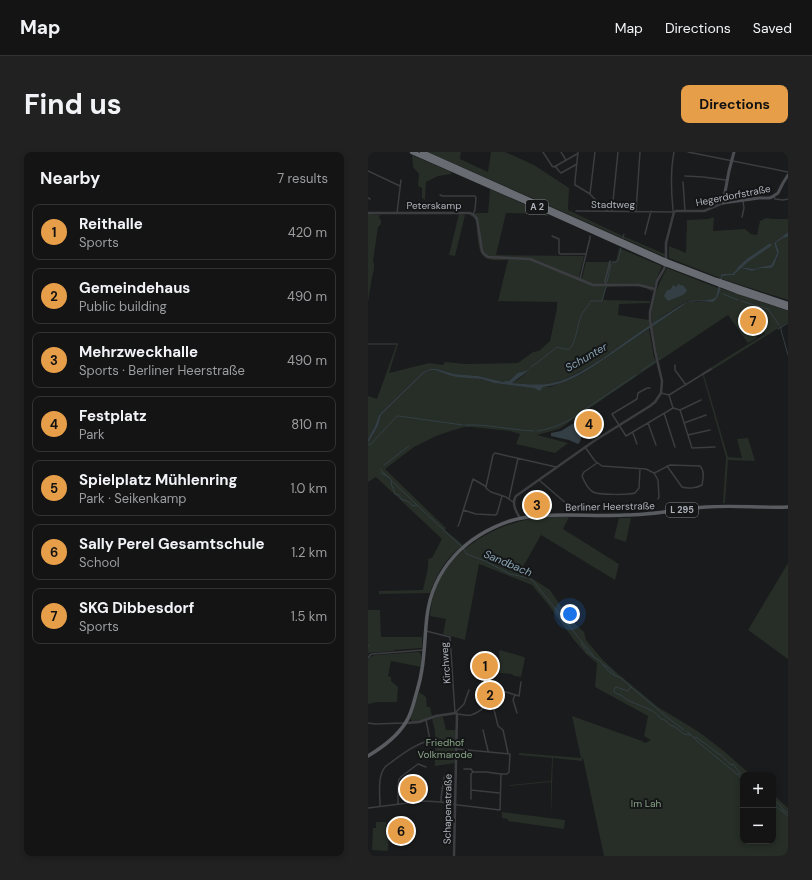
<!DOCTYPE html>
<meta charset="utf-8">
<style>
:root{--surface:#141415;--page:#212122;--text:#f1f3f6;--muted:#9d9ea0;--line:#333334;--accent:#e79e48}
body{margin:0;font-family:"DM Sans",sans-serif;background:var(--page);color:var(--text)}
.controls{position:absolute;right:12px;bottom:12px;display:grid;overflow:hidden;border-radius:8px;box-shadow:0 2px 6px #0003}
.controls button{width:36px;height:36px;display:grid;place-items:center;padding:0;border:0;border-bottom:1px solid var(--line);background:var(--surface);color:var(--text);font:20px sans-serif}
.you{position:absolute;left:202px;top:462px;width:14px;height:14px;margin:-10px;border:3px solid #fff;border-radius:50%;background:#1a73e8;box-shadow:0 0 0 6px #1a73e833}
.badge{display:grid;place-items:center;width:26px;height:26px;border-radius:50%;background:var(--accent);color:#111;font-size:13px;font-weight:700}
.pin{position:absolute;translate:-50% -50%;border:2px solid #fff;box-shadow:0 1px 4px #0006}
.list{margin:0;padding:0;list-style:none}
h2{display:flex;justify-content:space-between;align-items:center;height:52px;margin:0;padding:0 16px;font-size:17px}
h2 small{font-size:13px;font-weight:400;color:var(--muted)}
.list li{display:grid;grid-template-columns:26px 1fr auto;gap:12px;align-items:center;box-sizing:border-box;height:56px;margin:0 8px 8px;padding:0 8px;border:1px solid var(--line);border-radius:8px}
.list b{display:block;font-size:15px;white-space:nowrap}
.list p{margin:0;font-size:13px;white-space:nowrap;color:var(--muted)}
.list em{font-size:13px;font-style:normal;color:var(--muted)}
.map{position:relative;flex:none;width:420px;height:704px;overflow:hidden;border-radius:8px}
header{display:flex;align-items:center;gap:24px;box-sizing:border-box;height:56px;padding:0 20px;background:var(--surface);border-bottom:1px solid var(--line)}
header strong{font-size:19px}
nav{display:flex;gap:22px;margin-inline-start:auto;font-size:14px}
.intro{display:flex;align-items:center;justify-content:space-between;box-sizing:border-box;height:96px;padding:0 24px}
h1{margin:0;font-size:28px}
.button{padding:10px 18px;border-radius:8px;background:var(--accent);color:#111;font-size:14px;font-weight:700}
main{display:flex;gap:24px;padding:0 24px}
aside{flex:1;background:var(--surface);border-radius:8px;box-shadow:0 2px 6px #0003}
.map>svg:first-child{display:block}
</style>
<header>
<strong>Map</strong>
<nav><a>Map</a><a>Directions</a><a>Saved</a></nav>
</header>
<div class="intro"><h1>Find us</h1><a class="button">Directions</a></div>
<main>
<aside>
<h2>Nearby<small>7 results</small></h2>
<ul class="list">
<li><span class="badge">1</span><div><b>Reithalle</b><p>Sports</p></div><em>420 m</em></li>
<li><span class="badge">2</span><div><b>Gemeindehaus</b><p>Public building</p></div><em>490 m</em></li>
<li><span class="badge">3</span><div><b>Mehrzweckhalle</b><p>Sports · Berliner Heerstraße</p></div><em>490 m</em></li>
<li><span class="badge">4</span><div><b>Festplatz</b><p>Park</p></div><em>810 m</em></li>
<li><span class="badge">5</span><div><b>Spielplatz Mühlenring</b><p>Park · Seikenkamp</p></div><em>1.0 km</em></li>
<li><span class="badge">6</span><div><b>Sally Perel Gesamtschule</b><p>School</p></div><em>1.2 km</em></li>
<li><span class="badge">7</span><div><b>SKG Dibbesdorf</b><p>Sports</p></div><em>1.5 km</em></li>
</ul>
</aside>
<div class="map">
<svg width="420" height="704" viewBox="0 0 420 704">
<rect width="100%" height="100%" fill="#1a1b1c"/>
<path fill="#262e27" d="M60 0H93L92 7 120 20 123 0H137L166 13 201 36 200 58 246 80 294 101 297 102V105Z
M44 3 83 20V22L70 24 58 30 57 48 54 46V36L50 34 51 22 45 15Z
M122 37 180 63 179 65 176 62 138 61 128 103 215 104 216 105 211 124 214 126 218 110H241L248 109 251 96 294 114 286 134 285 135 284 140C275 131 252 135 240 135L238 136 235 148 282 149V151L251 152 250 163 281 168 282 174 230 209 215 218 197 227 184 231 173 233H167L144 231 155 224 160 218 153 220 141 229H137L136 230 110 224 86 222 69 217H62L55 220 14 260 11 263 7 274 0 287V244L9 247 29 191 30 192 21 221 61 211 75 213 77 210 98 212 150 211 165 200 171 199 182 189 189 156V150L130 149 140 108C134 108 126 109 120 107 108 104 110 79 108 69L105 65 101 63 109 61H120Z
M0 62 12 63 11 66 13 68V72L10 75 5 109C8 116 4 123 3 131 2 137 1 144 0 150Z
M91 62 97 63 87 104 81 103Z
M346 65 345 79 377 77 383 82 389 83 392 69 398 66 404 67H420V80L406 91 409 101 407 106 403 113 392 115 387 117 371 115 364 122H355L352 125V126L301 106V94L318 101 319 68 340 67Z
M420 85V148L354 127V124L366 123 373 116 384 119 393 116H402C406 112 413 105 410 98 410 95 408 94 408 91L415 86Z
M299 116 350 136C350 140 350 145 346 147 341 150 329 147 321 149 311 152 294 165 284 172 281 152 290 133 299 116Z
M352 136 420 159V170L336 223 360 305 374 306 369 287 380 286 387 309 360 308 357 351H355L358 305 334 221 397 182 396 180 393 183 391 181 388 184 389 186 380 191 360 163 291 209 289 203 284 174 320 150 323 149C337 149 350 155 352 136Z
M281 177 286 206H287L288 211 191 277 169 283 200 291 187 301 148 292 152 282 142 279 103 275H97L86 278 68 284 46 295 17 317 78 376 77 378 95 393C79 405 68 422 62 441L11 442V439L55 438C57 427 61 418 60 407L64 406 74 387 8 325 0 330V291L10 274 13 263 56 221 62 218H67L80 223 113 227 126 231 161 235H182L212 223 220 218 249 198Z
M221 264 232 283 224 288 221 284 216 287 215 267Z
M176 365H201L195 377 251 412 247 428 173 383 152 420 162 425 182 438 198 462 204 469 216 480 218 488 234 507 249 521 290 555 331 580 357 600 383 623H375V689H405V642L420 656V704H236L215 606 214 607V609L185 606 183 665V630L141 634 142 633 183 629 184 606 151 603V601L213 606 204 564 274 589 277 591 283 588 276 584 280 564 227 535 229 511 218 502 206 488 182 455 164 433 111 412 97 488 75 482 78 467 62 464C63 453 65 441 70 431 89 392 134 369 176 365Z
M251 366H263L258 390 246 386Z
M420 411V507L380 478Z
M0 458H12L13 485H54V496L26 498V499L0 501Z
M132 498 156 505 157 506 153 525 146 524 144 522 132 521 131 500Z
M51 500 53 502V515L23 509 20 524 23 525V529L30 535 29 550H9L0 552V508L2 505 7 503Z
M51 540 58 545 59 555H62L64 564C57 567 51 571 44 569L42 566Z
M69 565H75L78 578H88L87 611 67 614V579L64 567Z
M134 660 197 668 196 677 140 669V667L134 666Z
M8 670H18V676L21 677 20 699 4 698 5 676H8Z"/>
<path fill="#343f45" d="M420 80V85L415 86 408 91 411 100 410 104 405 115 402 116H393L384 119 373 116 366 123 354 124C353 133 353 144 345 150L329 149 320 150C298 165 276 180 254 195 229 211 205 232 175 235L172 239 166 236 126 231 113 227 89 225 80 223 67 218H62L56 221 13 263 10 274 0 291V287L7 274 11 263 14 260 55 220 62 217H69L86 222 110 224 136 230 137 229H141L150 221 160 218 163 215C158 222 151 225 144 231 158 232 170 234 184 231 203 227 221 215 238 204 254 192 271 181 288 169 298 163 308 155 319 150 328 146 340 151 348 145L353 123 355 122H364L371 115 387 117 392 115 403 113 407 106 409 101 406 91Z
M310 132 316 134 319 139 315 143 300 149 296 144 299 138H302L305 133 308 135Z
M211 269C212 276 216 287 210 292L201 288 183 284V281L193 279 206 271Z"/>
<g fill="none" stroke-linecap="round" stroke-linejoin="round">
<path stroke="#343f45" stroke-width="1" d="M255 86 256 82
M244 110H248L250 109 253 96
M239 130 243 112
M355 142 370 148
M222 149H234L238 135
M373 149 400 157 411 173
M413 175V178L420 203
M410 177 420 171
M0 192H29
M291 207 292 206
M163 215C172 209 180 202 189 195 192 196 198 198 201 197 207 194 210 171 213 164 215 159 219 156 222 151
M273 219 288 209
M216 258 268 223
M97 273C120 272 143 278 166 279
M169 279C187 276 199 271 214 259
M0 292 2 293 29 264H31L95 273
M16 313 41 294
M12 317 21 326
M13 321 22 326 24 330 23 331 27 342 31 343 33 347 41 350 45 354 49 353 93 394 99 402 117 409 142 422 161 426 165 429 214 490V493L217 496 219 500 232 509 240 519 246 523 253 526 263 535 260 539 248 535 246 537V540L250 542 253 543C263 554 284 553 293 567L297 568 302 573 307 575 316 582 323 583 326 586 328 585 343 596 349 601 353 603 363 613 366 612C366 615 372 620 374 624H375
M25 330 49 353
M215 491 225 503
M0 493 1 494
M235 512 243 518 247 523
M263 535 300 566 316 578
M319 580 322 582
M326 586 330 590 370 623
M371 621 370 623 375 627
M405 645 408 646 407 648 405 647
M405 648 412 653 415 658 420 661
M405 652 420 664"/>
<path stroke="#343f45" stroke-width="3" d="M371 116 380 108 402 93"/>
<path stroke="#3c3d41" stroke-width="1.5" d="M175 0 184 14 186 15 209 2
M193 0 198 8
M210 0 207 29V33L209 34 222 42 234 55 240 59
M320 0 420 20
M188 15 190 18 193 21 209 12
M0 19 32 34
M317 24 335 25 358 28
M315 30 317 59
M222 42 227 0
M72 43 75 44H107L108 46 107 58 105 62
M406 45 407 47 415 48 420 47
M0 46 2 47
M208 59 306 60 305 58C303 38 302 20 306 0
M244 59 250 0
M268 59 272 0
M29 61 33 28
M374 65 376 56 375 49
M277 82 283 59
M184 84 191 87V101L192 102H218
M212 127 222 86V84
M238 133 237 129 242 109
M307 213V218L318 233
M282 236H279L270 241 269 247 244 262 258 284 305 256 301 243
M293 241 301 243 343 217
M305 256 312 258 333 248
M312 258 324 296 347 295
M296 261 307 295
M280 271 288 293
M316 271 338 263
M265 281 269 292
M320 283 342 278
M217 295 227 309 234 314 278 317 286 321C292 319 297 315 302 313L332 314C337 319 335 327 334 333 329 336 320 337 314 335L299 314
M229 311 216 320 214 324C216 329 220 337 225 340 230 343 261 343 267 341L271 336 272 317
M286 321 290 328 291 345 290 347
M171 328 207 359
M118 335 125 303 127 301 188 315
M141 347 150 306
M95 358 108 362 127 363 129 362 134 344
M90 374 91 372 105 327 117 334 119 337 123 340 138 345 145 350
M58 479 82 485 87 561
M0 506 2 503 4 502 56 498
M126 539 130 544
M147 543 145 548 149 561
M124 549 130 574 135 578 140 601
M87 561 96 552 101 538
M89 562C94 562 98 564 103 563 114 560 126 547 135 540H138L151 544 153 530
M0 571 7 572 36 571
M115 578 120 599
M96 617H103L105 620
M103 638 131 641
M103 647V622L105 620H118L133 622
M73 650C73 644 74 638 75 633 76 629 75 627 77 623
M30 652V634L31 627 34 624 50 612 58 615
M12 654C12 642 9 623 18 614 32 604 45 593 62 588L58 568
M0 656 56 649 73 650 90 653 132 658 133 622H139L141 620 142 602 89 597"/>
<path stroke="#3c3d41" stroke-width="2.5" d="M0 61H102L106 63 109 67 114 99 116 102 120 105 162 107 225 133H271L287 137
M152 366C148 360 143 351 148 344L226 289 282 254 287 250 293 241 294 229 287 199 282 168V160L289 129 296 117 298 110V91L306 60 308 59H336L355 51
M38 571 51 570 68 564 88 561 89 562 86 704"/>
<path stroke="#4a4c51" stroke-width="3" d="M366 0 361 19 355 51 391 46H401L404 45 410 41 415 31 420 23"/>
<path stroke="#585b60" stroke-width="3.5" d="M0 604C15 595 29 585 38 570 44 561 46 549 49 539 57 514 56 489 59 464 65 416 98 384 142 369 161 363 180 363 199 363 218 363 238 364 257 363 284 363 311 357 338 355 365 353 393 356 420 355"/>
<path stroke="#686c72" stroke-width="4.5" d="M44 0 181 60 295 111
M54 0 296 108
M301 110 348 128 420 152
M300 113 368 139 420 156"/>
<path stroke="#686c72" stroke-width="4.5" d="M296 108 301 110
M295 111 300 113"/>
</g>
<g text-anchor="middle" stroke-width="4" stroke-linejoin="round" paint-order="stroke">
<g fill="#151617" stroke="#80848a" stroke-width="1">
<rect x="158" y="48" width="22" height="14" rx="3"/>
<rect x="298" y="351" width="32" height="14" rx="3"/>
</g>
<g font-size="9" font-weight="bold" fill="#aeb3bb">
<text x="169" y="58">A 2</text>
<text x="314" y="361">L 295</text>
</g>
<g font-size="10" fill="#aeb3bb" stroke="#151617">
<text transform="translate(365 43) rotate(-11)" y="4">Hegerdorfstraße</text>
<text x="245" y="56">Stadtweg</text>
<text x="66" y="57">Peterskamp</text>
<text transform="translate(242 354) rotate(-1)" y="4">Berliner Heerstraße</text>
<text transform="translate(77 511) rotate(-94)" y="4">Kirchweg</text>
<text transform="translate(79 657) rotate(-89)" y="4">Schapenstraße</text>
</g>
<g font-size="10" fill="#88a486" stroke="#151617">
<text x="77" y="594">Friedhof<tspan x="77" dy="12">Volkmarode</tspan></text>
<text x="278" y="655">Im Lah</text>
</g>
<g font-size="11" font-style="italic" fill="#88a4b3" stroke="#151617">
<text transform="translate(218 205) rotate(-30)" y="4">Schunter</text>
<text transform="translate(140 411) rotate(23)" y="4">Sandbach</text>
</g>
</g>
</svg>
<div class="controls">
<button>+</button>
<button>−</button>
</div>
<div class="you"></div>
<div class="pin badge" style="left:117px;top:514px">1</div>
<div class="pin badge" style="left:122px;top:543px">2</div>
<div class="pin badge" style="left:169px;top:353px">3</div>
<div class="pin badge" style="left:221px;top:272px">4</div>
<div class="pin badge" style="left:45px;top:637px">5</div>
<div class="pin badge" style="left:33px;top:679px">6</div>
<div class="pin badge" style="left:385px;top:169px">7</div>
</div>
</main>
